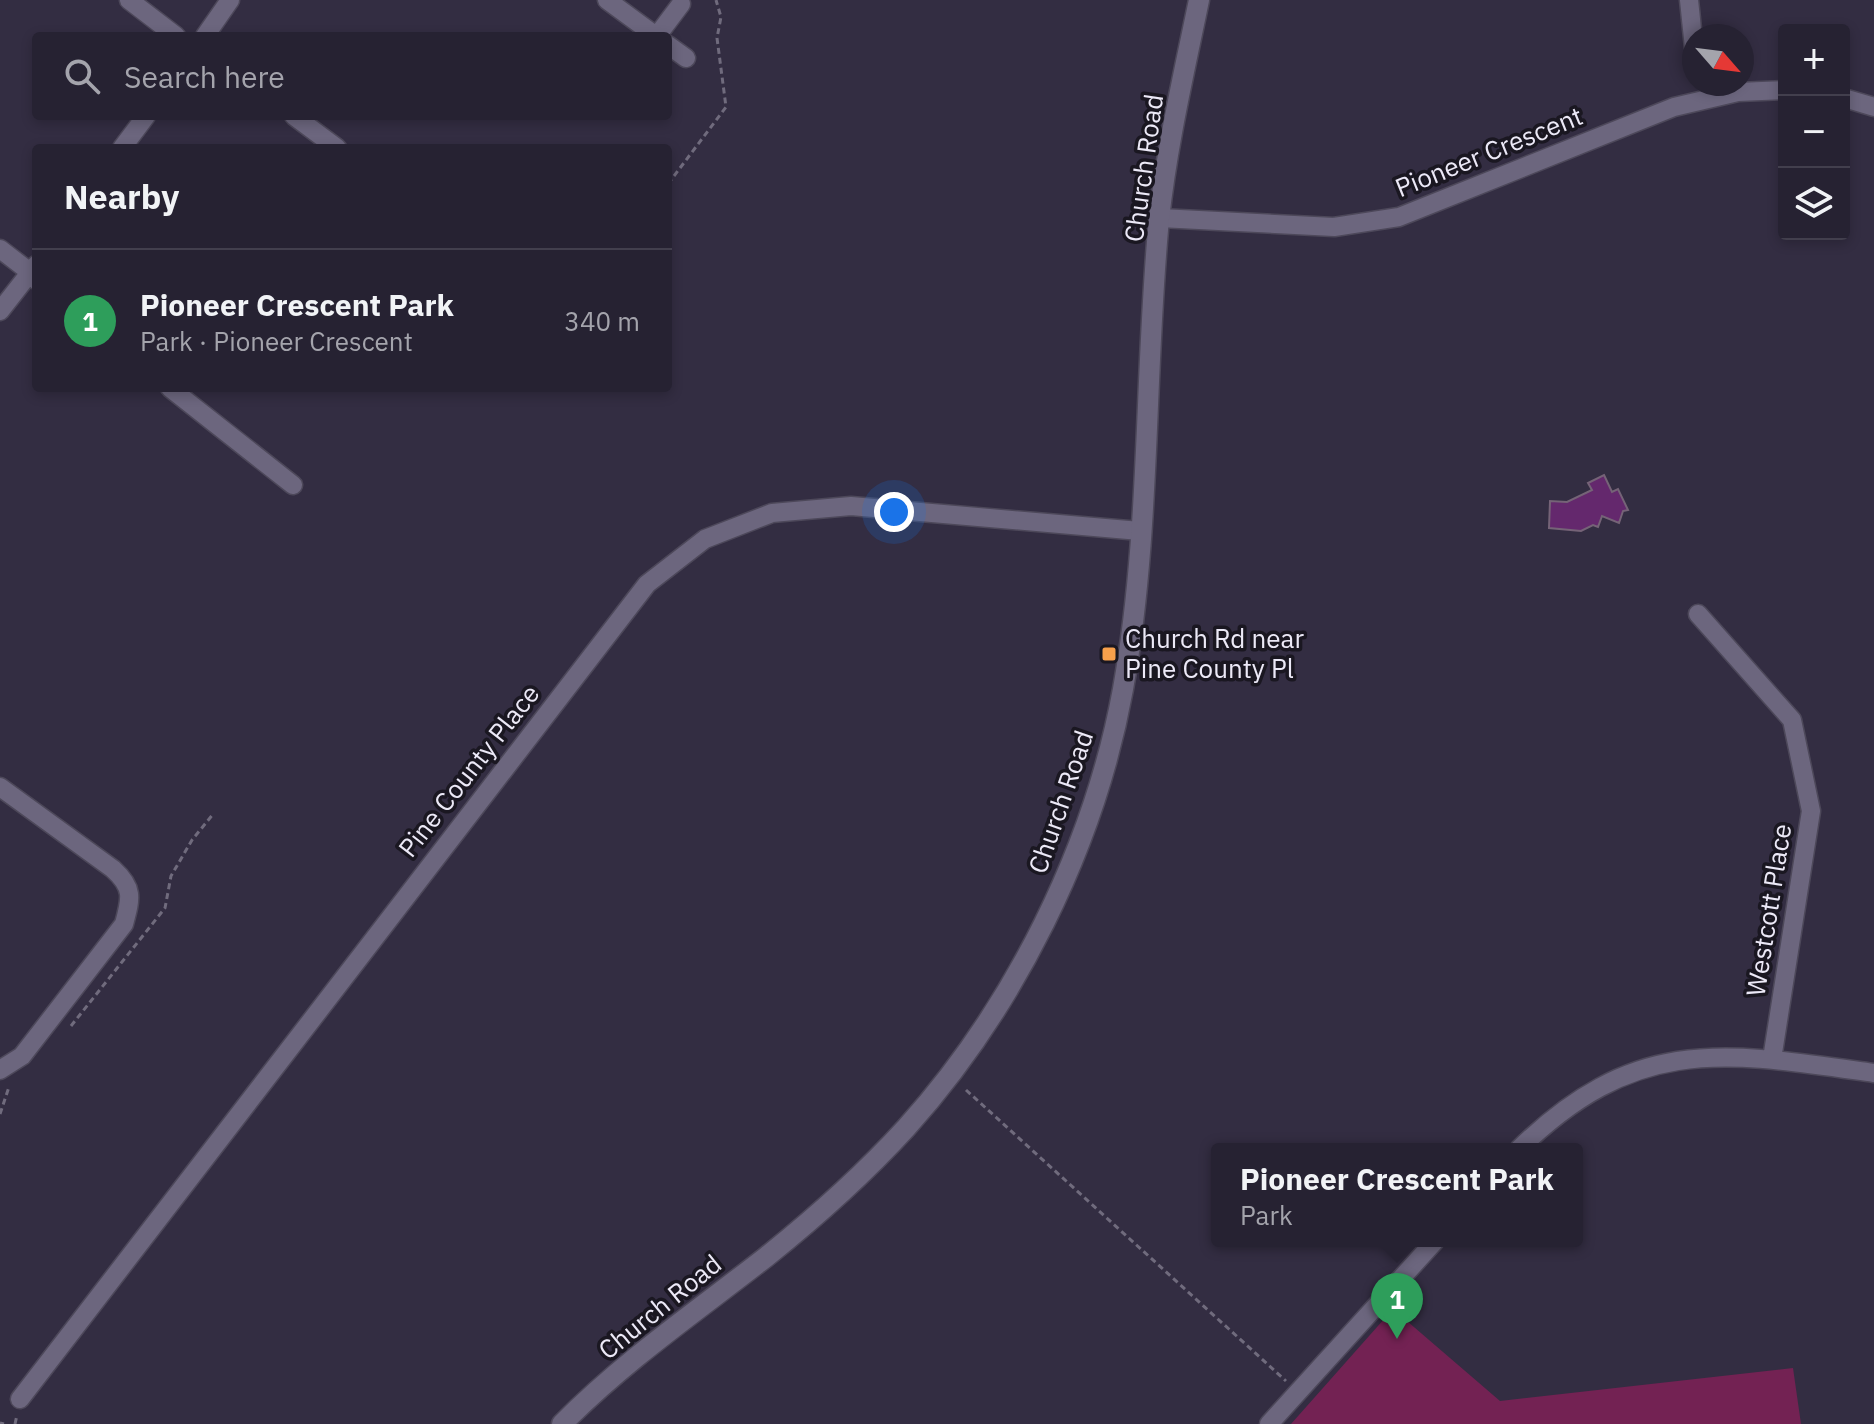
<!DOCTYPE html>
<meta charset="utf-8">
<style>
:root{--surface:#262232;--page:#2e2a3a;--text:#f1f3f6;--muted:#a4a4ac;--line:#423f4d;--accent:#b45309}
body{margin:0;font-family:"IBM Plex Sans",sans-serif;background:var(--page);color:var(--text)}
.controls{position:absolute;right:24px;top:24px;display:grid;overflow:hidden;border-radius:8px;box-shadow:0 4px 12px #0003}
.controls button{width:72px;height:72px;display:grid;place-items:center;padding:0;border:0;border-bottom:2px solid var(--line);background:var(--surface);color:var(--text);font:40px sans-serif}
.compass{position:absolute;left:1682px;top:24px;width:72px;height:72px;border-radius:50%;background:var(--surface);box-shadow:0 4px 12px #0003;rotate:118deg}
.you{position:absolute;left:894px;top:512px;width:28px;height:28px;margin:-20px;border:6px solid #fff;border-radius:50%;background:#1a73e8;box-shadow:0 0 0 12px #1a73e833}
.badge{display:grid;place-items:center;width:52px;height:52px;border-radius:50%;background:var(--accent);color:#fff;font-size:26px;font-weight:700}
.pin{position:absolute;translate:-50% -66px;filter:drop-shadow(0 2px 4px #0008)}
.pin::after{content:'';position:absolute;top:42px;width:28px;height:24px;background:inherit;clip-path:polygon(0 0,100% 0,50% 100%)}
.popup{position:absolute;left:1211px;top:1143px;width:372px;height:104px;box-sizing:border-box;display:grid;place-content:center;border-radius:8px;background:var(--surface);filter:drop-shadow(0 2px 6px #0005);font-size:26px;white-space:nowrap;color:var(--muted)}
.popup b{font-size:30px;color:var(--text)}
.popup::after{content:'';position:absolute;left:50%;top:100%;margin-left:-16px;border:16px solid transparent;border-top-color:var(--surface)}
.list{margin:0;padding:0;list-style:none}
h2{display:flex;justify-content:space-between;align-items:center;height:104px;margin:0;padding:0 32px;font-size:34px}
h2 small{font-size:26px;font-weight:400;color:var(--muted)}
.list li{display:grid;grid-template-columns:52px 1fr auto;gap:24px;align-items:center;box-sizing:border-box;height:144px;padding:0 32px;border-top:2px solid var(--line)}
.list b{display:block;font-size:30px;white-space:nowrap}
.list p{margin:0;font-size:26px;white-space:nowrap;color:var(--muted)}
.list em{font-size:26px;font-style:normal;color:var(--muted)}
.icon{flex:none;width:44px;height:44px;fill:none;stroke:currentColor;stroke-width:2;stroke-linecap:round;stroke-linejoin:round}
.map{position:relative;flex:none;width:1874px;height:1424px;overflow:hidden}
.search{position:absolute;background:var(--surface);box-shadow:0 4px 12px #0003;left:32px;top:32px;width:640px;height:88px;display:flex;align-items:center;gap:20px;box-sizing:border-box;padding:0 28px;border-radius:8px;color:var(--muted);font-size:30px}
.panel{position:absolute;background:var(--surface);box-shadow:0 4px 12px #0003;left:32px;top:144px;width:640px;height:248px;border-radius:8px}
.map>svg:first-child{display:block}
</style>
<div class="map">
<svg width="1874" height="1424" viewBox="0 0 1874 1424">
<rect width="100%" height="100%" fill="#332d42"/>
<path fill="#732253" d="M1393 1309 1500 1401 1793 1368 1801 1424H1291Z"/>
<path fill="#64286d" stroke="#756377" stroke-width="2" d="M1604 475 1612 492 1618 489 1628 510 1623 511 1619 523 1602 516 1598 527 1593 525 1581 531 1549 528 1550 501 1567 502 1592 490 1588 483Z"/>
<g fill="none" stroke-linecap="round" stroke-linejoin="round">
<defs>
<path id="minor" d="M129 0 176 36
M607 0 656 36
M1689 0 1694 48
M205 36 230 0
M657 36 681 4
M668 45 686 58
M1844 98 1874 107
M294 116 337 148
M122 148 146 116
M1160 218 1334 227 1399 217 1674 107 1738 92 1784 90
M0 249 30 272 36 280
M0 311 36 265
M170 388 293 485
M1698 614 1792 720 1811 811 1772 1059
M0 787 113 869C134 888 131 898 124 924L22 1056 0 1070
M1519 1149C1637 1034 1724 1052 1874 1073
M20 1399 647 584 705 539 772 513 851 506 1140 531
M1269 1424 1435 1241"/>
<path id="secondary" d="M562 1424C624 1361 697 1311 766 1257 816 1217 863 1175 906 1128 1014 1008 1094 848 1123 689 1151 534 1144 375 1159 219 1167 145 1184 73 1199 0"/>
</defs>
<use href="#minor" stroke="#4d485a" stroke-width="21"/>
<use href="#secondary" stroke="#4d485a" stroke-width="23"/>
<path stroke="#706b7d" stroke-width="3" stroke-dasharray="6 4" stroke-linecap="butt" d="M668 184 726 107 717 38 721 17 716 0
M71 1026 165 908 171 876 192 840 214 813
M966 1090 1286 1381
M0 1114 9 1087
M0 1423 4 1424
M15 1424 17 1415"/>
<use href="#minor" stroke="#6c667e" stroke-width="18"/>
<use href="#secondary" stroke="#6c667e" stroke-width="20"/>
</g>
<rect fill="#f8a04b" stroke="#1a1721" stroke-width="3" x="1101" y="646" width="16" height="16" rx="4"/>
<g text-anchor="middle" stroke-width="7" stroke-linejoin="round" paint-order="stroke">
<g font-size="26" fill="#ece9f7" stroke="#1a1721">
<text transform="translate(1489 152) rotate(-22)" y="9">Pioneer Crescent</text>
<text transform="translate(1144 168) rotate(-82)" y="9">Church Road</text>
<text transform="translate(469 771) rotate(-52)" y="9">Pine County Place</text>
<text transform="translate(1061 802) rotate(-71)" y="9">Church Road</text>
<text transform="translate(1769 910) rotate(-81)" y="9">Westcott Place</text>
<text transform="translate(660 1307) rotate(-39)" y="9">Church Road</text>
</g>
<g font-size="26" fill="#ece9f7" stroke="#1a1721" text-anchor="start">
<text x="1125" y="648">Church Rd near<tspan x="1125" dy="30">Pine County Pl</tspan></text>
</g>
</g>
</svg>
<div class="controls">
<button>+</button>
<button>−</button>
<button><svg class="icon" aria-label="layers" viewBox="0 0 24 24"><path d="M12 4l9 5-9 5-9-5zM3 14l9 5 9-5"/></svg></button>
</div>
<svg class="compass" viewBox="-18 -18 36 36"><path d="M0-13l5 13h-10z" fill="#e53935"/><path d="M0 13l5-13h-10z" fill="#a4a4ac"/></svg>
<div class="you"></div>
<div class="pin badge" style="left:1397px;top:1339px;background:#2e9e5b">1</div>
<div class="popup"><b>Pioneer Crescent Park</b>Park</div>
<div class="search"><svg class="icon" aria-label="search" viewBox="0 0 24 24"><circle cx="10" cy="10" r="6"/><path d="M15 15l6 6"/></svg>Search here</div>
<section class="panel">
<h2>Nearby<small></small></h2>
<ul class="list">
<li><span class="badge" style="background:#2e9e5b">1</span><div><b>Pioneer Crescent Park</b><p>Park · Pioneer Crescent</p></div><em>340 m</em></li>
</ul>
</section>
</div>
